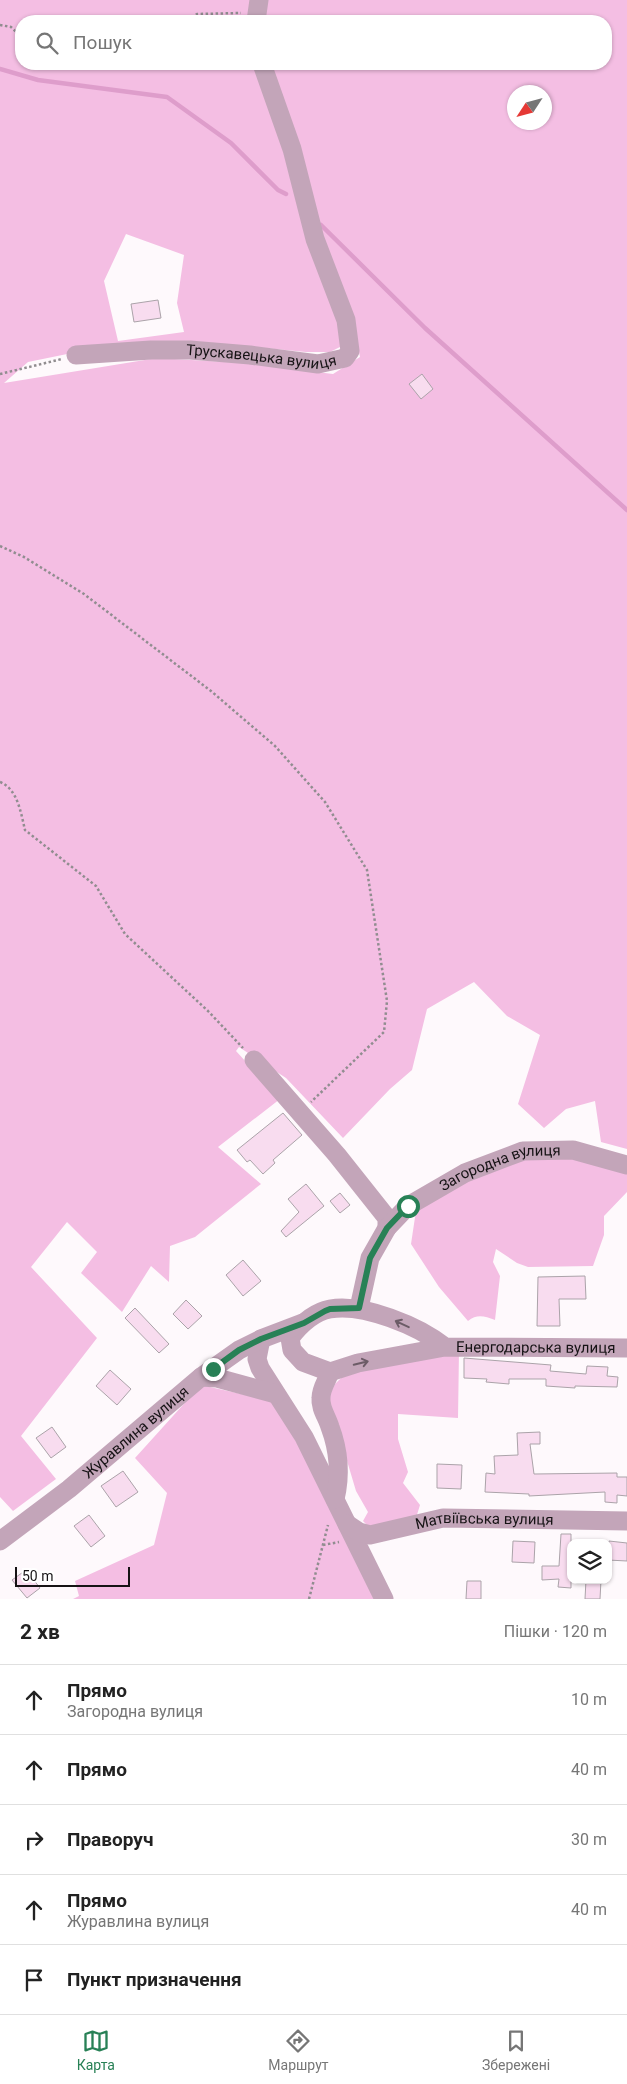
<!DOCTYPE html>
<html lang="uk">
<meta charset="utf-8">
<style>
:root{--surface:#fff;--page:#f2f2f2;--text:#222;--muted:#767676;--line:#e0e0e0;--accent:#288156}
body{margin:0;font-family:Roboto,sans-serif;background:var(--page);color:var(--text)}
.controls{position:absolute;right:15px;bottom:15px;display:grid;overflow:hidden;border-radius:10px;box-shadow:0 1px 4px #0004}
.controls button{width:45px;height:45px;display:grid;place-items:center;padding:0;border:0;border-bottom:1px solid var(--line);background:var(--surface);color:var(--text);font:25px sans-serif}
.compass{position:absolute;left:507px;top:85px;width:45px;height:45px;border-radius:50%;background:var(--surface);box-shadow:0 1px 4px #0004;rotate:234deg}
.scale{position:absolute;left:15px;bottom:12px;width:115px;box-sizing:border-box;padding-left:5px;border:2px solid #161315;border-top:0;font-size:14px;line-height:18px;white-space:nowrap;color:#161315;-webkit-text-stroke:4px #fff;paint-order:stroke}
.stop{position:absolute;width:15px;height:15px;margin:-11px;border:4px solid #288156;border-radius:50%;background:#fff}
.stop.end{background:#288156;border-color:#fff;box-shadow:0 1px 5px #0008}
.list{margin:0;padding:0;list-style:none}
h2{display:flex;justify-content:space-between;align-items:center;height:65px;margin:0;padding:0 20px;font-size:21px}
h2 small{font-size:16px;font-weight:400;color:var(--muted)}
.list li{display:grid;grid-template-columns:32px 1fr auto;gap:15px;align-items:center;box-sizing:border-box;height:70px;padding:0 20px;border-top:1px solid var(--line)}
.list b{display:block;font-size:19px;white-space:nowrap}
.list p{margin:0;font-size:16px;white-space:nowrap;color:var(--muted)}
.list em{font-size:16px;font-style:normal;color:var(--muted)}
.icon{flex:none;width:28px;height:28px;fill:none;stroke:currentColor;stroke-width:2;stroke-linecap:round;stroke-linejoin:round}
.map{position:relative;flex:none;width:627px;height:1599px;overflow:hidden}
.search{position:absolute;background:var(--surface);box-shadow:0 1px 4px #0004;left:15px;right:15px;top:15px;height:55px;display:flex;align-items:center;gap:12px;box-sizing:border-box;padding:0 18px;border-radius:20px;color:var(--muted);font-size:19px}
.sheet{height:415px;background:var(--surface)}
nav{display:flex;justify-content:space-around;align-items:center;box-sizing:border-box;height:70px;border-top:1px solid var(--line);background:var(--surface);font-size:14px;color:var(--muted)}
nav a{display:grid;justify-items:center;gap:2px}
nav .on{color:var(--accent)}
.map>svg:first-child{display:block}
</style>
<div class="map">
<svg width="627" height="1599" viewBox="0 0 627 1599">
<rect width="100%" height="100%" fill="#fef9fc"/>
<path fill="#f4bee3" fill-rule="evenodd" d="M0 0H627V1149L601 1142 595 1101 566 1109 544 1128 518 1104 540 1035 507 1016 474 982 427 1009 412 1070 390 1089 343 1138 286 1078 239 1047 236 1051 280 1099 218 1147 261 1184 195 1237 170 1246 169 1282 151 1266 122 1312 81 1273 97 1252 67 1222 31 1267 97 1338 21 1436 56 1479 13 1511 0 1497ZM21 21H606V64H21ZM514 92H544V122H514ZM126 234 184 255 177 303 184 332 118 341 104 281ZM349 303 360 357 333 374 243 363 157 358 4 383 28 362 77 352 192 341 306 352H330L342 346Z
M524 1153H572L627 1168V1192L604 1216V1235L593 1266 528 1267 517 1263 496 1249 493 1262 500 1276 495 1320C484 1316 477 1314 468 1321L439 1287 411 1244 417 1204Z
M459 1351 458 1418 398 1414V1439L408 1472 403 1483 420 1505 416 1518 370 1528 363 1521 368 1512 356 1491 328 1397 335 1384 347 1372Z
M201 1385 273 1401 335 1510 374 1599H73L79 1596 75 1581 154 1545 167 1493 135 1458Z"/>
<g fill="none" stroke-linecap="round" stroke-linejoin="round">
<path stroke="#de9dcb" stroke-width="4.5" d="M0 69 38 80 167 97 231 143 278 190 286 194
M321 225 425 328 627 510"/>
</g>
<path fill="#f8dcef" stroke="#aba3a9" d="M158 300 161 318 134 322 131 304Z
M422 374 433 389 421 399 409 384Z
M283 1113 302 1135 273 1160 275 1163 263 1174 250 1160 247 1162 237 1150Z
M306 1184 324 1206 286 1237 281 1231 299 1212 288 1199Z
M340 1193 350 1205 340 1213 330 1201Z
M243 1260 261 1281 243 1296 226 1275Z
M585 1276 586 1299H559L560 1326H537L538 1277Z
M186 1300 202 1316 188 1329 173 1314Z
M135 1308 169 1344 159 1353 125 1318Z
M464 1358 551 1365 550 1371 586 1374 587 1366 608 1367 607 1376 618 1377 617 1387 575 1386V1388L546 1386V1379H509V1384L486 1382 487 1379 464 1378Z
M110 1370 131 1389 117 1405 96 1386Z
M52 1427 66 1447 51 1458 36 1438Z
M540 1432V1444H530L534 1474 617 1473V1477H627V1496L617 1495V1503L605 1502V1492L529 1496V1494L485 1492 486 1473 495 1474 494 1456 518 1455 517 1433Z
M437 1464 462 1465 461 1489 437 1488Z
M123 1471 138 1492 116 1507 101 1486Z
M89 1515 105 1536 91 1547 74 1526Z
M561 1534H571V1588L558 1587 559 1579 542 1580V1566H559Z
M513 1541 535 1542 534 1563 512 1562Z
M609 1541 627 1543V1561L608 1560Z
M26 1570 40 1588 27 1598 12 1580Z
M586 1580H601L600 1599H585Z
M467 1581H481V1599H466Z"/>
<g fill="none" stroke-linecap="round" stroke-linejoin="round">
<path stroke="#918d90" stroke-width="2.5" stroke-dasharray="2.5 2.5" stroke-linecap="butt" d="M188 21 197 14 241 13
M0 25 11 27 21 37
M0 374 62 359
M0 546 24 557 84 594 211 691 275 746 325 802 367 870 387 1001 384 1032 311 1102
M0 782C18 789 21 814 25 830L96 886 125 934 208 1011 243 1048
M323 1545 339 1542
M309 1599 328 1525"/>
<g stroke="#c3a5b9" stroke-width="19">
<path d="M256 21 259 0"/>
<path id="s1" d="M76 355 151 350H190L250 355 318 364 345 358 350 351 346 320 315 239 292 149 262 64"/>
<path d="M254 1060 337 1155 387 1218V1228L370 1258 359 1308"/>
<path id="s2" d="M387 1228 408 1206 465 1173 523 1151 573 1150 627 1165"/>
<path d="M261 1339 257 1359 260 1368 304 1437 384 1599"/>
<path id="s3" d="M445 1347C419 1326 363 1303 330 1309 314 1312 300 1325 290 1338L292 1350 303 1362 330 1372 358 1363 445 1347 627 1348"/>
<path d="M330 1372C327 1381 321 1388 321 1398 320 1408 327 1417 330 1427 339 1451 341 1474 335 1499"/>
<path d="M201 1377 217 1378 276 1394"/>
<path id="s4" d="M347 1524 359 1532 370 1535 443 1518 627 1521"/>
<path id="s5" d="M0 1541 69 1489 201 1377 239 1350 261 1339 303 1323"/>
</g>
</g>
<defs><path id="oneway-shaft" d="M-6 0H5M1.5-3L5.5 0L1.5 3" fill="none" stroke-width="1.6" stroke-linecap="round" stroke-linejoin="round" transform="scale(1.25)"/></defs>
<g stroke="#6c5c67">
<use href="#oneway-shaft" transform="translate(402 1324) rotate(-155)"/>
<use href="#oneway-shaft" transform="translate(361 1363) rotate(-14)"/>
</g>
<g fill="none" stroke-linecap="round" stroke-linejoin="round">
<path stroke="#288156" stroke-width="6" d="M213 1369 239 1350 261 1339 304 1323 325 1311 330 1309 359 1308 370 1258 387 1228 408 1206"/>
</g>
<g text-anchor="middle" stroke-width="4.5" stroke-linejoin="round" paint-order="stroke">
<g font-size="15" fill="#161315" stroke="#fff">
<text dy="5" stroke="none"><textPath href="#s1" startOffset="186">Трускавецька вулиця</textPath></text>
<text dy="5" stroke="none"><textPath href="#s2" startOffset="132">Загородна вулиця</textPath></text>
<text dy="5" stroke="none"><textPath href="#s3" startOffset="440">Енергодарська вулиця</textPath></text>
<text dy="5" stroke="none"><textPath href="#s5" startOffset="174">Журавлина вулиця</textPath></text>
<text dy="5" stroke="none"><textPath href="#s4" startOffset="142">Матвіївська вулиця</textPath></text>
</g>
</g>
</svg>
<div class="controls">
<button><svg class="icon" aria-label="layers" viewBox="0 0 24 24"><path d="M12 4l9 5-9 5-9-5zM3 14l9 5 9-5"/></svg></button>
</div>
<svg class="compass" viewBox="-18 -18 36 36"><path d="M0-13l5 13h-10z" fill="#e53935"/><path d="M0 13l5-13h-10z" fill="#767676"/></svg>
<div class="scale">50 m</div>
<div class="stop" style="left:408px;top:1206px"></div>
<div class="stop end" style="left:213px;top:1369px"></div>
<div class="search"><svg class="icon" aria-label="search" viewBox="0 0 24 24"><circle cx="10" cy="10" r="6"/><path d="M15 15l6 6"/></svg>Пошук</div>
</div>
<section class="sheet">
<h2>2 хв<small>Пішки · 120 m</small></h2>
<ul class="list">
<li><svg class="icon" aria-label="ahead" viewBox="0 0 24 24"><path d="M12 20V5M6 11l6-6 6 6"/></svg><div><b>Прямо</b><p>Загородна вулиця</p></div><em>10 m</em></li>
<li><svg class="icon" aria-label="ahead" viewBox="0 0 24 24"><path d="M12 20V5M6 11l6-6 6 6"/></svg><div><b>Прямо</b></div><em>40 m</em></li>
<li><svg class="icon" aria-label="right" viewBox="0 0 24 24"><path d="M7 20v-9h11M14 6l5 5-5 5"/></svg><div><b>Праворуч</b></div><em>30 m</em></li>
<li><svg class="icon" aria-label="ahead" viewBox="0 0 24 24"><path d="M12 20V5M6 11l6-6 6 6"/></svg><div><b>Прямо</b><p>Журавлина вулиця</p></div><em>40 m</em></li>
<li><svg class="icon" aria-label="arrive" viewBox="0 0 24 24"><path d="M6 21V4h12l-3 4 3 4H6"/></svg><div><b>Пункт призначення</b></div></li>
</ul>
</section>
<nav>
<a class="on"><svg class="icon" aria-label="map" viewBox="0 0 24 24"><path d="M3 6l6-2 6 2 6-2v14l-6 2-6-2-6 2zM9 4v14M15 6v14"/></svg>Карта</a>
<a><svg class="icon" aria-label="directions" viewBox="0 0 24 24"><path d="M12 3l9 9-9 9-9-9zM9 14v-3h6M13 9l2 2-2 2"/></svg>Маршрут</a>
<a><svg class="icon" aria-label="saved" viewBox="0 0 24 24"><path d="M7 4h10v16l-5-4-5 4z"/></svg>Збережені</a>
</nav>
